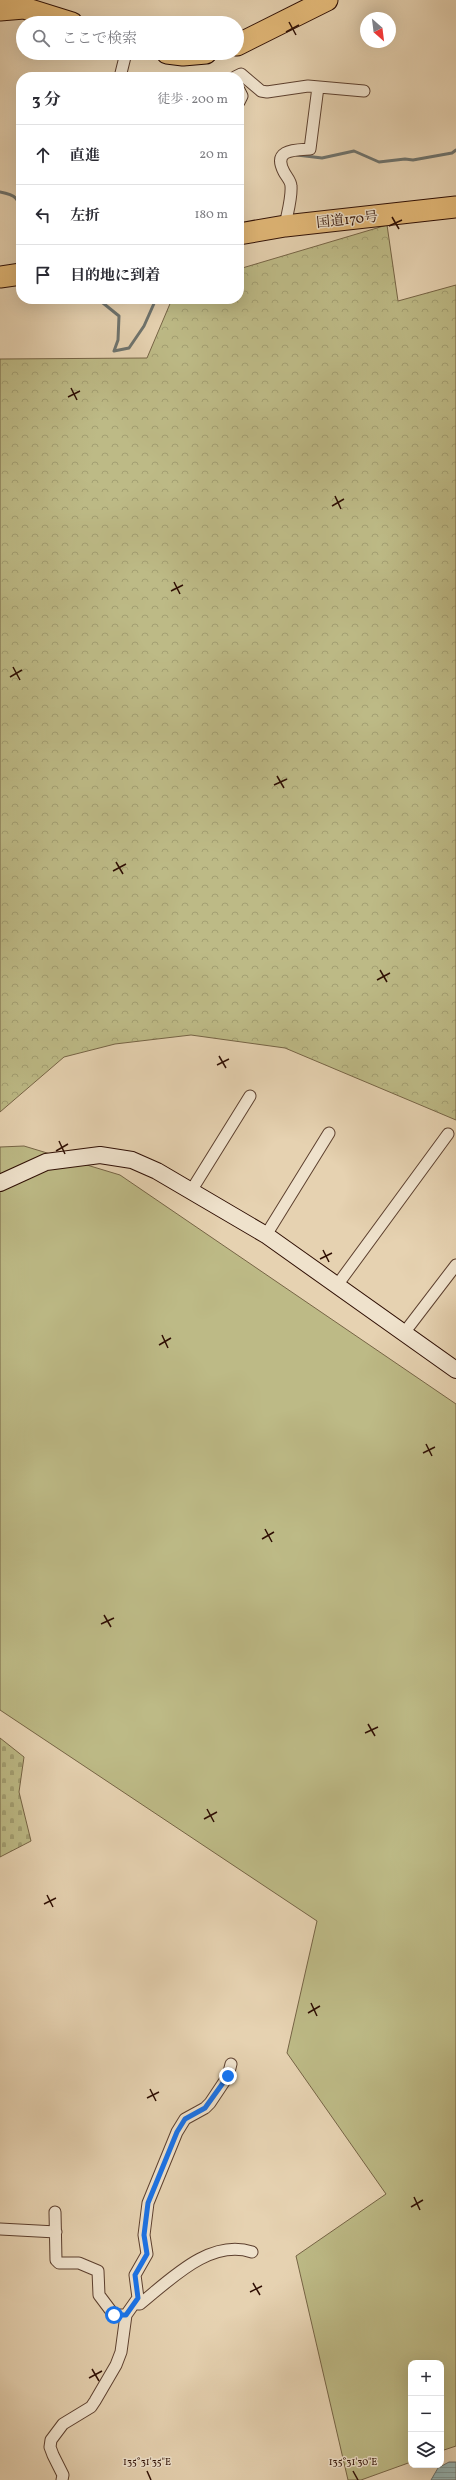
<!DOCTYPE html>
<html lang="ja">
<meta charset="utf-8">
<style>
:root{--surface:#fff;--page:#f2f2f3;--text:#2b2b33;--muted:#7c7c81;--line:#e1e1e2}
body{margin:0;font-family:Vollkorn,"Noto Serif JP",serif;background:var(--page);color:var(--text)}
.controls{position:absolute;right:12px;bottom:12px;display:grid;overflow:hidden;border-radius:8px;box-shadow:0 4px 16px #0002}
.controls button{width:36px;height:36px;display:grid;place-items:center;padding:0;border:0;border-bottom:1px solid var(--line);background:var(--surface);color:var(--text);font:20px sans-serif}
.compass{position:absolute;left:360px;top:12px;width:36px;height:36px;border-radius:50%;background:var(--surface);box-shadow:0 4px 16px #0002;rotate:152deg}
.stop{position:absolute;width:12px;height:12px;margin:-9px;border:3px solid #1a73e8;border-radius:50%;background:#fff}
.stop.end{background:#1a73e8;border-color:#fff;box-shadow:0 1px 4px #0008}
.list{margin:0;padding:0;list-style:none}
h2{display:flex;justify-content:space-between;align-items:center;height:52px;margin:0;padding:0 16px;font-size:17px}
h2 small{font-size:13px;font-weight:400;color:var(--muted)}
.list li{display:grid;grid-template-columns:26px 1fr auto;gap:12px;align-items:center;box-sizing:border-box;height:60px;padding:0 16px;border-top:1px solid var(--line)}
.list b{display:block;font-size:15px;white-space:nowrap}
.list em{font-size:13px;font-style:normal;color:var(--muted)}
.icon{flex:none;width:22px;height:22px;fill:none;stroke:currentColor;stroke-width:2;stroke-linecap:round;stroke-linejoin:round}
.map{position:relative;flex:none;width:456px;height:2480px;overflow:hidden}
.search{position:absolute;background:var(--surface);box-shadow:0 4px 16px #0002;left:16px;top:16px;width:228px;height:44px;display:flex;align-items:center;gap:10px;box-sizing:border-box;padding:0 14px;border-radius:22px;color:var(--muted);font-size:15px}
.panel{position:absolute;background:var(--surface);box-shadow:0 4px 16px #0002;left:16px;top:72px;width:228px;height:232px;border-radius:16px}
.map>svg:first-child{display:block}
</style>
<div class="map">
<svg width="456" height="2480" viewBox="0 0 456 2480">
<defs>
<pattern id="forest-crowns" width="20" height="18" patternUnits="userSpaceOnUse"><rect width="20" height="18" fill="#bdba86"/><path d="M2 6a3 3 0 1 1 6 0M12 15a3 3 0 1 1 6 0" fill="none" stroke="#a39f72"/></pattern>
<pattern id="cemetery-stones" width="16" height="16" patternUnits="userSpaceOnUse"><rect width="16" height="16" fill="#bdba86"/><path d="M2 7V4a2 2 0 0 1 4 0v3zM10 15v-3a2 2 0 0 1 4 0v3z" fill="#a39f72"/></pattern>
<pattern id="water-rules" width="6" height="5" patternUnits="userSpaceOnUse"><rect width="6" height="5" fill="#98b6b3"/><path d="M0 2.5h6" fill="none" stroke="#839b98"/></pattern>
</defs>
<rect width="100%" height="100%" fill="#e6d2b1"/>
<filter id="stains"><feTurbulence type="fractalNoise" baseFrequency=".005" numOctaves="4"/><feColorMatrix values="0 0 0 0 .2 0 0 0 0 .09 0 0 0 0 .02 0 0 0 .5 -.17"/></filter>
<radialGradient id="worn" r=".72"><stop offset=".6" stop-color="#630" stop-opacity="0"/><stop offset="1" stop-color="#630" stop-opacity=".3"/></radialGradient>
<path fill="#bdba86" stroke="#766445" d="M24 1146 120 1175 456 1404V2446L441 2451V2363H411V2462L361 2480H348L296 2256 386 2194 287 2053 317 1921 0 1710V1147Z"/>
<path fill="url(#forest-crowns)" stroke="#766445" d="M387 225 398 301 456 285V1120L285 1048 191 1035 115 1044 64 1057 0 1112V359L147 358 172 299H239V269Z"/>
<path fill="url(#cemetery-stones)" stroke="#766445" d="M0 1738 24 1757 19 1792 31 1841 0 1857Z"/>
<path fill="url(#water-rules)" stroke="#6e736d" d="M449 2462H456V2480H431L438 2468Z"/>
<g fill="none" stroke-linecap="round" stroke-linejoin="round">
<path stroke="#6e736d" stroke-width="3" d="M297 155 322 158 354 151 379 162 405 159 413 160 452 153 456 150
M0 192C16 195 19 198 21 214
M98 299 119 316 118 340 114 351 129 348 144 326 156 299"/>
<defs>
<path id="street" d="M120 77 126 53
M235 77 241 74 261 91 267 92 308 86 364 91
M239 90 242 96 239 102
M285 226C287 214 292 198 291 186 291 181 286 176 284 172 272 149 295 150 310 149L318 87
M191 1191 250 1096
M266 1235 329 1133
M338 1284 448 1134
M404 1333 456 1265
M55 2212 56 2260 59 2263H79L98 2271 99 2295 114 2315H126
M0 2229 56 2232
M135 2304H140C170 2280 210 2238 252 2252
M62 2480 63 2475 53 2455 50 2447 51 2440 63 2424 91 2407 95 2401 116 2365 121 2352 126 2315 138 2298 135 2275 147 2254 144 2235 148 2203 177 2132 185 2119 205 2108 210 2103 228 2076 231 2064"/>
<path id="secondary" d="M0 1183 46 1162 100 1155 132 1160 157 1171 266 1235 456 1370"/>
<path id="highway" d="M0 10 24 8 72 23
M237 45 327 0
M167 53 183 55 206 53
M239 234 285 226 456 207
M0 277 21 274"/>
</defs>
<use href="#street" stroke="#5d402f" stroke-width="13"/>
<use href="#secondary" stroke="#2f0f04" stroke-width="18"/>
<use href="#highway" stroke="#2f0f04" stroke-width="23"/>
<use href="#street" stroke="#efe2cc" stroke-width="11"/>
<use href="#secondary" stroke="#efe2cc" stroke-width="16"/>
<use href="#highway" stroke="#e3b978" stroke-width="21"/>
</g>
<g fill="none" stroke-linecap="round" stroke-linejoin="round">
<path stroke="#1a73e8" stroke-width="5" d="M114 2315H126L138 2298 135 2275 147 2254 144 2235 148 2203 177 2132 185 2119 205 2108 228 2076"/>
</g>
<path fill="none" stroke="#2f0f04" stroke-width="1.5" d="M289 22 296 35M286 32 299 25M392 217 399 229M389 226 402 220M71 388 77 400M68 397 80 391M335 496 341 509M332 506 344 499M174 582 180 594M171 591 183 585M13 667 20 680M10 677 22 670M277 776 284 788M274 785 287 779M116 862 123 874M113 871 126 864M380 970 387 982M377 980 390 973M219 1056 226 1068M217 1065 229 1059M59 1141 65 1154M56 1151 68 1144M323 1250 329 1262M320 1259 332 1253M162 1335 168 1348M159 1345 171 1338M426 1444 432 1456M423 1453 435 1447M265 1529 272 1542M262 1539 274 1532M104 1615 111 1627M101 1624 114 1618M368 1724 375 1736M365 1733 378 1727M207 1809 214 1822M204 1819 217 1812M47 1895 53 1907M44 1904 56 1898M311 2003 317 2016M308 2013 320 2006M150 2089 156 2101M147 2098 159 2092M414 2197 420 2210M411 2207 423 2200M253 2283 260 2295M250 2292 262 2286M92 2369 99 2381M89 2378 102 2371M147 2471 151 2480M353 2471 358 2480"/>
<g text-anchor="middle" stroke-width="3" stroke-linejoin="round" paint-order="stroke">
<g font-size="14" fill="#2f0f04" stroke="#efe2cc">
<text transform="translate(347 219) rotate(-6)" y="5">国道170号</text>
</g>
</g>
<g font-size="10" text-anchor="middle" fill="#2f0f04" stroke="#efe2cc" stroke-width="3" stroke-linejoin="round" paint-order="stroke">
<text x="147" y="2465">135°31'35"E</text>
<text x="353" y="2465">135°31'30"E</text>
</g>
<rect width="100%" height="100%" filter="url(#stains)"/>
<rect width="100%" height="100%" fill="url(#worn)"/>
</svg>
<div class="controls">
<button>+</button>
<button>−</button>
<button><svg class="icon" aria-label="layers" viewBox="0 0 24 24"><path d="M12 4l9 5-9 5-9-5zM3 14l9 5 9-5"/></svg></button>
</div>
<svg class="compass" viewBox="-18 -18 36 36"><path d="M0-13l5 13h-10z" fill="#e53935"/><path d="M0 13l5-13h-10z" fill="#7c7c81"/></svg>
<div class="stop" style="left:114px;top:2315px"></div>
<div class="stop end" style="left:228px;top:2076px"></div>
<div class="search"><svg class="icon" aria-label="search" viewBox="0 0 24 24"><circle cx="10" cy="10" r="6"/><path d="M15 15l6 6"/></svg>ここで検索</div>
<section class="panel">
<h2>3 分<small>徒歩 · 200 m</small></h2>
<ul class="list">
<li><svg class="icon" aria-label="ahead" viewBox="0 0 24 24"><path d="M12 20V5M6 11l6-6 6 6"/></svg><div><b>直進</b></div><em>20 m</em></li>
<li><svg class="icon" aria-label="left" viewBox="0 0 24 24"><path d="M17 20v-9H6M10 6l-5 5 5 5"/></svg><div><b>左折</b></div><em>180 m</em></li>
<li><svg class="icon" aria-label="arrive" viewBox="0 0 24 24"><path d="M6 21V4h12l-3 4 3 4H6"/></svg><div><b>目的地に到着</b></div></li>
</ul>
</section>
</div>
